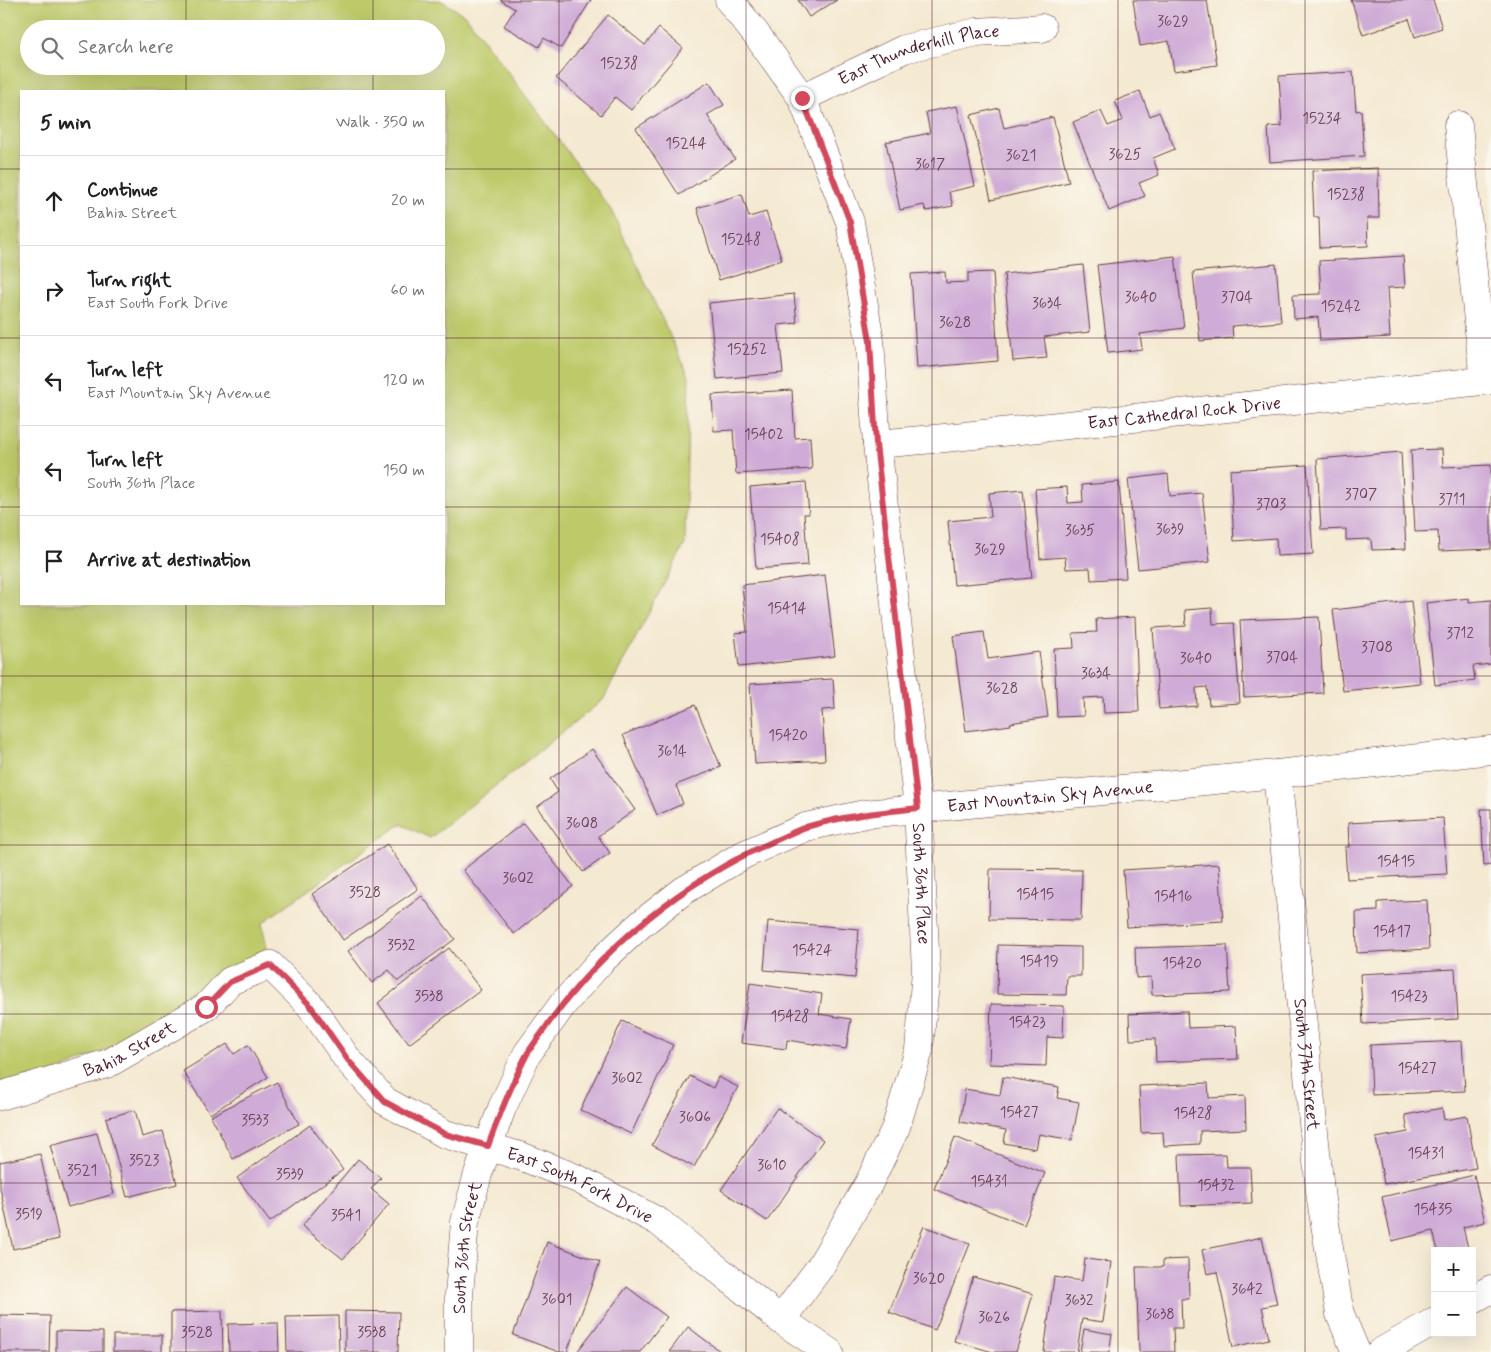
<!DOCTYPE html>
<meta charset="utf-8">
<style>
:root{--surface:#fff;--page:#f2f2f2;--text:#202124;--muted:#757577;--line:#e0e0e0}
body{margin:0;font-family:Mynerve,sans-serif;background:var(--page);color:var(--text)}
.controls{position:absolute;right:15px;bottom:15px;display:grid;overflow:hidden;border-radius:0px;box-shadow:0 5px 20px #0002}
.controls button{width:45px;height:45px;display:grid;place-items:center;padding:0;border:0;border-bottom:1px solid var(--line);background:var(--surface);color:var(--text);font:25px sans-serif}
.stop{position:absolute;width:15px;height:15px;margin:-11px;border:4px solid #d1495b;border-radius:50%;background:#fff}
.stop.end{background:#d1495b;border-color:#fff;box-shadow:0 1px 5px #0008}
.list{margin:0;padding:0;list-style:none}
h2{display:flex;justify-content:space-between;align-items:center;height:65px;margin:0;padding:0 20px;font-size:21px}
h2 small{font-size:16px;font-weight:400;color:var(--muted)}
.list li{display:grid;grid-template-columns:32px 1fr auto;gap:15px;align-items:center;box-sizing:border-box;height:90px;padding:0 20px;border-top:1px solid var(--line)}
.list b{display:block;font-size:19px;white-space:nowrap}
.list p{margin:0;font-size:16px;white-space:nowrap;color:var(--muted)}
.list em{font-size:16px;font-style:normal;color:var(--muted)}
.icon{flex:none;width:28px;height:28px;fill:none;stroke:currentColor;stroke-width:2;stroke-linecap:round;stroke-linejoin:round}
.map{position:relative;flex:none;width:1491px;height:1352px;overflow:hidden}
.search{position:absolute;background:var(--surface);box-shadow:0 5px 20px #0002;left:20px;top:20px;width:425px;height:55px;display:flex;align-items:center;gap:12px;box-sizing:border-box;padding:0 18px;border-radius:28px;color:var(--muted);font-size:19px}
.panel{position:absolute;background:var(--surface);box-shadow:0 5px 20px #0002;left:20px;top:90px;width:425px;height:515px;border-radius:0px}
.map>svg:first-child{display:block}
</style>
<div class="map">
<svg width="1491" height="1352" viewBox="0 0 1491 1352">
<rect width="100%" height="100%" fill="#fbf7ec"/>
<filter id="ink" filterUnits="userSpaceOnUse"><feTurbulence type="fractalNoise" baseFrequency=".02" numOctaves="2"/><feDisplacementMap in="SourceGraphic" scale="10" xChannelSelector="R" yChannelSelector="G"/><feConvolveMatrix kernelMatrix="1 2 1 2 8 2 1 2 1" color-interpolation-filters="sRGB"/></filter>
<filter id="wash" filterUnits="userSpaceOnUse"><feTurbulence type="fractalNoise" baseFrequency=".0096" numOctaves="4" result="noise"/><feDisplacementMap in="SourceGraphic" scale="20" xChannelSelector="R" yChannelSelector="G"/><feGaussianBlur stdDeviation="1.12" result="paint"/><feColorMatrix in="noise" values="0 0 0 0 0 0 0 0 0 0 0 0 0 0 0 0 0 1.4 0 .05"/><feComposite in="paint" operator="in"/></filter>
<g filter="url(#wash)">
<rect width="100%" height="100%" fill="#f4e9d1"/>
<path fill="#beca6b" stroke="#84744b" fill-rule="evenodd" d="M0 0H440L466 16 611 210 689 376 685 544 603 700 430 838 401 824 262 923 270 965 206 1007 0 1096ZM29 29H436V66H29ZM21 91H444V604H21Z"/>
<g id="blocks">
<path fill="#cfacd7" d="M500 0H591L561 48 544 38 539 47 504 26 515 9Z
M798 0H837L809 17Z
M1133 0H1207L1217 65 1174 71 1169 41 1140 46Z
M1351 0H1433L1442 28 1415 37 1409 19 1363 35Z
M608 15 645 45 659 28 683 48 631 110 615 97 601 115 556 78Z
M1353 72 1356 111 1361 110 1364 156 1270 162 1268 127 1282 126 1279 76Z
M709 82 724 105 707 115 735 159 679 195 636 128Z
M1140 91 1150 116 1159 112 1175 149 1153 158 1159 175 1139 183 1145 196 1109 211 1073 122 1101 111 1108 126 1123 120 1115 101Z
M957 106 975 186 949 192 953 206 926 211 924 205 900 210 886 142 930 133 926 112Z
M999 108 1004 128 1053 117 1069 182 991 200 971 115Z
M1378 168 1379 218H1367L1368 246 1320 248 1319 217H1314L1312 171Z
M742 194 749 217 766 212 782 260 719 280 697 208Z
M1175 256 1184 328 1140 334 1142 349 1108 353 1097 265Z
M1403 256 1405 287 1387 288 1390 337 1320 341 1318 317 1294 319 1293 295 1321 294 1319 261Z
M1276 264 1281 322 1232 326 1233 338 1200 341 1193 272Z
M1083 265 1090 332 1044 337 1047 358 1013 361 1004 274Z
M945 272 946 283 968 282V273L993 272 998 361 917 368 911 274Z
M794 294 797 323 778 325 783 373 717 379 709 303Z
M792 390 795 438 810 437 812 469 736 474 733 430 714 431 712 395Z
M1442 449 1443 467 1491 465V549L1439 551 1438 531 1415 532 1411 450Z
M1401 452 1406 549 1372 550 1371 539 1346 540V529L1321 530 1317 459Z
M1307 465 1313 554 1277 556 1276 538 1234 541 1230 470Z
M1168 474 1170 496 1202 493 1210 562 1138 569 1128 479Z
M806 482 809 514H804L808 565 756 569 750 487Z
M1119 482 1126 578 1091 580 1090 568 1066 569 1065 557 1040 559 1035 489 1067 487 1068 503 1083 502 1082 485Z
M1023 490 1032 578 954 585 948 521 991 517 989 493Z
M825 575 835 656 739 667 735 633 747 632 742 585Z
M1469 598V602L1491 600V664L1473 666 1475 680 1435 685 1426 603Z
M1411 601 1420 683 1343 691 1333 610Z
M1212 608 1213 624 1234 623 1240 703 1209 705 1207 687 1196 688 1197 706 1159 709 1153 628 1186 626 1185 610Z
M1135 617 1139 712 1104 713 1103 697 1083 698 1084 716 1057 717 1054 649 1074 648 1073 633 1097 632 1096 619Z
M1319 617 1323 693 1244 697 1240 620Z
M984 632 988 659 1039 652 1048 717 1010 723 1011 725 966 731 953 636Z
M833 679 835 709 822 710 825 760 755 764 750 684Z
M695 705 721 767 676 785 683 804 657 815 623 735Z
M592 749 635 810 598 836 610 853 583 872 537 807 558 792 550 779Z
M1481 809H1491V865L1484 866Z
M1443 818 1447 874 1347 879 1345 847H1349L1348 823Z
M523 823 573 886 514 934 463 870Z
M387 844 418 889 343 940 312 894Z
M1219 864 1223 921 1127 927 1123 870Z
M990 869 1082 870 1081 920 989 919Z
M422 896 455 939 398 981 389 970 372 983 348 951Z
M1427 900 1429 949 1357 953 1356 912 1378 911V902Z
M768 921 859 929 855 978 764 970Z
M998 945 1081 947V976H1067L1066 995 997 994Z
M1227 945 1230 992 1152 995 1151 977 1136 978 1135 948Z
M449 948 481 990 409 1044 378 1003Z
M1455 969 1458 1019 1363 1024 1360 974Z
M750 983 822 994 819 1014 851 1019 846 1049 787 1040 786 1049 741 1043Z
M991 1004 1064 1006 1063 1038 1047 1037 1046 1066 989 1064Z
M1187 1011 1188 1028 1236 1026 1238 1059 1156 1062 1155 1039 1130 1040 1129 1014Z
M622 1021 673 1045 631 1134 580 1110Z
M1462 1041 1465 1091 1372 1095 1370 1045Z
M227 1044 234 1054 248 1045 268 1077 210 1114 183 1071Z
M690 1076 713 1088 718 1077 738 1087 694 1167 652 1145Z
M1003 1077 1059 1087 1057 1098 1079 1102 1072 1140 1039 1134 1036 1149 1004 1143 1006 1130 960 1122 965 1089 1000 1095Z
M277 1082 299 1124 233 1159 211 1116Z
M1208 1083 1209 1098 1245 1096 1246 1129 1200 1131V1144L1164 1146 1163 1132 1141 1133 1139 1086Z
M777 1108 823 1140 767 1221 721 1190Z
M1442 1108 1444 1120 1467 1116 1476 1168 1384 1184 1376 1138 1408 1132 1405 1115Z
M135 1110 142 1137 163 1131 177 1184 127 1197 106 1118Z
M310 1125 343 1170 270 1222 237 1178Z
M97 1133 114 1194 68 1207 50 1145Z
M955 1137 1045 1173 1024 1225 934 1189Z
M40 1154 59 1239 13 1249 0 1188V1162Z
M1226 1154 1227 1167H1250L1252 1203 1181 1206 1179 1155Z
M358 1159 381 1178 371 1189 389 1204 343 1259 302 1226Z
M1474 1175 1485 1222 1463 1227 1468 1248 1454 1251H1438L1433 1231 1392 1241 1382 1197Z
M924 1226 970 1244 935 1330 889 1312Z
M1262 1237 1277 1304 1262 1307 1269 1339 1233 1347 1217 1272 1207 1274 1202 1250Z
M547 1242 600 1262 567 1352H559L513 1335Z
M1085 1259 1111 1262 1103 1322 1082 1319 1077 1352H1044L1054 1277 1082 1281Z
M1188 1259 1189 1299H1181L1182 1328H1173L1174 1352H1139L1136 1267H1163V1260Z
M973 1277 1033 1294 1016 1352H993L954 1341Z
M627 1287 667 1317 640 1352H577Z
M222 1311 223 1352H171V1312Z
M345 1311 399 1312 398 1352H345Z
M0 1315 50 1316 49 1352H0Z
M338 1316 339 1352H287L286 1317Z
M278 1323 279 1352H229L228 1324Z
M688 1327 721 1352H669Z
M1084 1329 1112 1334 1109 1352H1080Z
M56 1331 103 1332V1352H56Z
M113 1335H162V1352H113Z"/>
</g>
</g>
<g filter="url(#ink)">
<use href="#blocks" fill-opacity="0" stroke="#643d44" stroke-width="1"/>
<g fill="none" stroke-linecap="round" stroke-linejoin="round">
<defs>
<g id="minor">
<path id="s1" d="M729 0 759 38 802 98 850 222 870 341 877 444 918 808 926 971 919 1050 896 1127 869 1183 820 1267 781 1320"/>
<path id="s2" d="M802 98 904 49 977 32 1042 28"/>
<path d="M1458 125 1484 380"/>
<path id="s3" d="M877 444 945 438 1491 380"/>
<path id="s4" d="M1277 774 1321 1200 1340 1314 1356 1352"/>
<path id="s5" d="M0 1096 109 1063 206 1007 230 981 270 965 310 1005 348 1060 385 1101 445 1134 523 1157 578 1179 659 1222 781 1320 829 1352"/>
<path d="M1472 1300 1491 1289"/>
<path id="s6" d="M459 1352V1295L465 1222 478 1174 502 1108 527 1054 563 1004 601 961 641 924 683 891 743 855 806 827 865 814 1277 774 1491 750"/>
<path d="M1381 1352 1435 1321"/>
</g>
</defs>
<use href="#minor" stroke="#643d44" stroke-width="29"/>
<use href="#minor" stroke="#fff" stroke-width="28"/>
</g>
</g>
<g fill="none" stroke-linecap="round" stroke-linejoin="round" filter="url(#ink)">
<path stroke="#d1495b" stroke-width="6" d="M206 1007 230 982 270 965 310 1005 348 1060 385 1102 445 1134 488 1146C499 1116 511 1085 526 1056 532 1045 541 1035 548 1024 604 946 684 881 772 842 783 837 795 831 806 827 843 816 881 812 918 808L876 444 870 341 850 222 802 98"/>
</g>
<path fill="none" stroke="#4a1f2b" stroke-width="1" stroke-opacity="0.55" d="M186 0V29M373 0V29M559 0V1352M746 0V1352M932 0V1352M1118 0V1352M1305 0V1352M186 66V91M373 66V91M0 169H21M444 169H1491M0 338H21M444 338H1491M0 507H21M444 507H1491M186 604V1352M373 604V1352M0 676H1491M0 845H1491M0 1014H1491M0 1183H1491"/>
<g text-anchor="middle" stroke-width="4" stroke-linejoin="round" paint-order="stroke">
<g font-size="15" fill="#6b4256">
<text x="1173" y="26">3629</text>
<text x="619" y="68">15238</text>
<text x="1322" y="123">15234</text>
<text x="686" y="148">15244</text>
<text x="1125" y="159">3625</text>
<text x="1021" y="160">3621</text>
<text x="930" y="169">3617</text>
<text x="1346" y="199">15238</text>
<text x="741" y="244">15248</text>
<text x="1141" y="302">3640</text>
<text x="1237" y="302">3704</text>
<text x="1047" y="308">3634</text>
<text x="1341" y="311">15242</text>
<text x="955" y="327">3628</text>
<text x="747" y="354">15252</text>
<text x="764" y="439">15402</text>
<text x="1361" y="499">3707</text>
<text x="1452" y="504">3711</text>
<text x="1271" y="509">3703</text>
<text x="1170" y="534">3639</text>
<text x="1080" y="535">3635</text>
<text x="780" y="544">15408</text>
<text x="990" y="554">3629</text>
<text x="787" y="613">15414</text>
<text x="1460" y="638">3712</text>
<text x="1377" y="652">3708</text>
<text x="1282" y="662">3704</text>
<text x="1196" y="663">3640</text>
<text x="1096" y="678">3634</text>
<text x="1002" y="693">3628</text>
<text x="788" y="740">15420</text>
<text x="672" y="756">3614</text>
<text x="582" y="828">3608</text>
<text x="1396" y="866">15415</text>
<text x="518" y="883">3602</text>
<text x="365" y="897">3528</text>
<text x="1035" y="899">15415</text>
<text x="1173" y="901">15416</text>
<text x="1392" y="936">15417</text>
<text x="401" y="950">3532</text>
<text x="812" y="955">15424</text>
<text x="1039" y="966">15419</text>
<text x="1182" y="968">15420</text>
<text x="429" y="1001">3538</text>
<text x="1409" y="1001">15423</text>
<text x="790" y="1021">15428</text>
<text x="1027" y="1027">15423</text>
<text x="1417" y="1073">15427</text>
<text x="627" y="1083">3602</text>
<text x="1019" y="1117">15427</text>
<text x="1193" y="1118">15428</text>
<text x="695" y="1122">3606</text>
<text x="255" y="1125">3533</text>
<text x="1426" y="1158">15431</text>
<text x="144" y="1165">3523</text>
<text x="772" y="1170">3610</text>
<text x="82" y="1175">3521</text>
<text x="290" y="1179">3539</text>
<text x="989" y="1186">15431</text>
<text x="1216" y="1190">15432</text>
<text x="1433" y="1214">15435</text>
<text x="29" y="1219">3519</text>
<text x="346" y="1220">3541</text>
<text x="929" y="1283">3620</text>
<text x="1247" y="1294">3642</text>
<text x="557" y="1304">3601</text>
<text x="1079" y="1305">3632</text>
<text x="1160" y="1319">3638</text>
<text x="994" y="1322">3626</text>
<text x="197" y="1337">3528</text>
<text x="372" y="1337">3538</text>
</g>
<g font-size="18" fill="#4a1f2b" stroke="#fbf7ec">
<text dy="6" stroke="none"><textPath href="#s2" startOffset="126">East Thunderhill Place</textPath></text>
<text dy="6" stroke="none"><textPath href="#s3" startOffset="309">East Cathedral Rock Drive</textPath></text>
<text dy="6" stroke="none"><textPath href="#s6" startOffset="922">East Mountain Sky Avenue</textPath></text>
<text dy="6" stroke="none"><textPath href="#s1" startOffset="921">South 36th Place</textPath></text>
<text dy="6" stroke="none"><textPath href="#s5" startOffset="138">Bahia Street</textPath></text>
<text dy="6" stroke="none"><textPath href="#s4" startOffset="292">South 37th Street</textPath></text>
<text dy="6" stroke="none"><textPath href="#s5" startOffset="696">East South Fork Drive</textPath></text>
<text dy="6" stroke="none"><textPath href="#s6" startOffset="105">South 36th Street</textPath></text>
</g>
</g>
</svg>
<div class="controls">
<button>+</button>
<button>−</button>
</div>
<div class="stop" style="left:206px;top:1007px"></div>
<div class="stop end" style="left:802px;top:98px"></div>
<div class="search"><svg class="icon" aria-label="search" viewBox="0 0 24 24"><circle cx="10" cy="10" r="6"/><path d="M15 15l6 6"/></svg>Search here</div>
<section class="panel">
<h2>5 min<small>Walk · 350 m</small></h2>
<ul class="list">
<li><svg class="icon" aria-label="ahead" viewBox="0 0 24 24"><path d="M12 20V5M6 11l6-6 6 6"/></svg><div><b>Continue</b><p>Bahia Street</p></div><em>20 m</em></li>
<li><svg class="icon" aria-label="right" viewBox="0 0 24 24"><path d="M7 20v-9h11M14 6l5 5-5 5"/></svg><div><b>Turn right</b><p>East South Fork Drive</p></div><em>60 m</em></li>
<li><svg class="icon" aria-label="left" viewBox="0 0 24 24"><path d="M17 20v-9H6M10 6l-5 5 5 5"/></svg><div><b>Turn left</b><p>East Mountain Sky Avenue</p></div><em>120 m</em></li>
<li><svg class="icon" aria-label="left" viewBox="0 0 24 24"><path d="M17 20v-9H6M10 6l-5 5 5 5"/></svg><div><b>Turn left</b><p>South 36th Place</p></div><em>150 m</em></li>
<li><svg class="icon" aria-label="arrive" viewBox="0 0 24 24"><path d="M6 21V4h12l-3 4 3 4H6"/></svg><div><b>Arrive at destination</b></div></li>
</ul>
</section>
</div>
